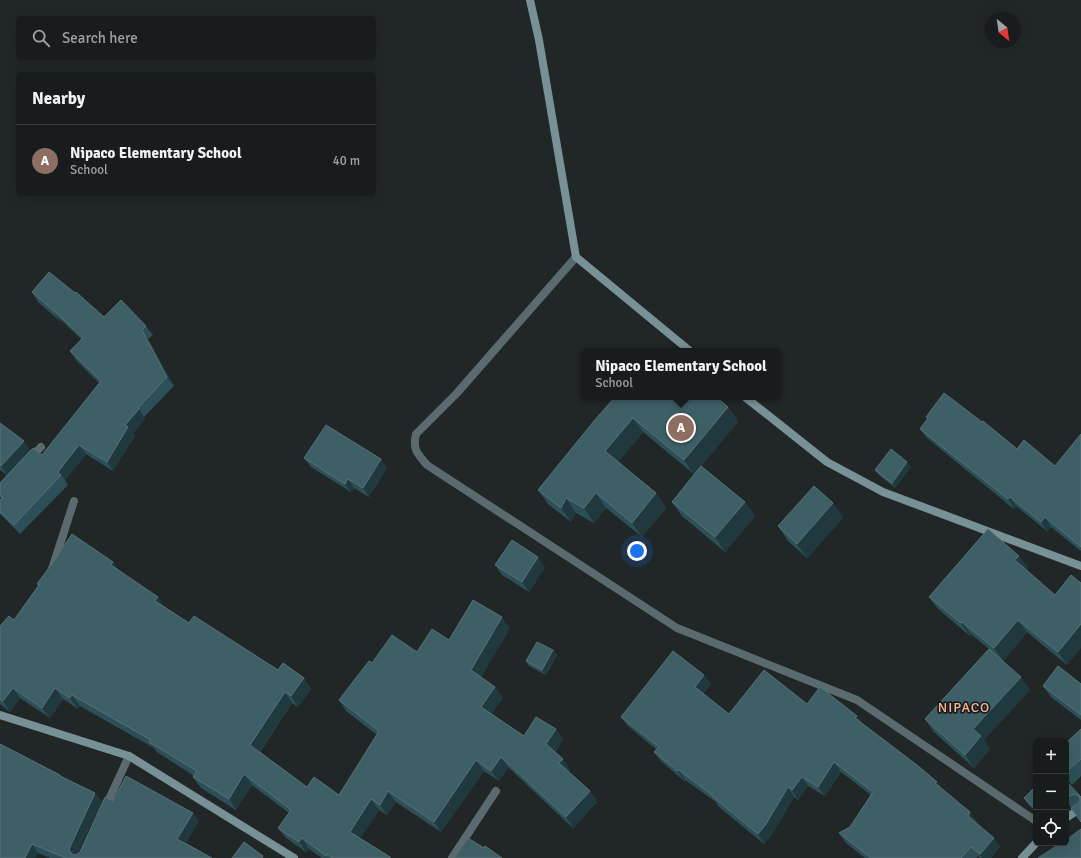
<!DOCTYPE html>
<meta charset="utf-8">
<style>
:root{--surface:#191c1d;--page:#222526;--text:#f1f3f6;--muted:#9fa1a4;--line:#373a3b;--accent:#0f766e}
body{margin:0;font-family:Signika,sans-serif;background:var(--page);color:var(--text)}
.controls{position:absolute;right:12px;bottom:12px;display:grid;overflow:hidden;border-radius:6px;box-shadow:0 4px 16px #0002}
.controls button{width:36px;height:36px;display:grid;place-items:center;padding:0;border:0;border-bottom:1px solid var(--line);background:var(--surface);color:var(--text);font:20px sans-serif}
.compass{position:absolute;left:985px;top:12px;width:36px;height:36px;border-radius:50%;background:var(--surface);box-shadow:0 4px 16px #0002;rotate:151deg}
.you{position:absolute;left:637px;top:551px;width:14px;height:14px;margin:-10px;border:3px solid #fff;border-radius:50%;background:#1a73e8;box-shadow:0 0 0 6px #1a73e833}
.badge{display:grid;place-items:center;width:26px;height:26px;border-radius:50%;background:var(--accent);color:#fff;font-size:13px;font-weight:700}
.pin{position:absolute;translate:-50% -50%;border:2px solid #fff;box-shadow:0 1px 4px #0006}
.popup{position:absolute;left:581px;top:348px;width:200px;height:52px;box-sizing:border-box;display:grid;place-content:center;border-radius:6px;background:var(--surface);filter:drop-shadow(0 1px 3px #0005);font-size:13px;white-space:nowrap;color:var(--muted)}
.popup b{font-size:15px;color:var(--text)}
.popup::after{content:'';position:absolute;left:50%;top:100%;margin-left:-8px;border:8px solid transparent;border-top-color:var(--surface)}
.list{margin:0;padding:0;list-style:none}
h2{display:flex;justify-content:space-between;align-items:center;height:52px;margin:0;padding:0 16px;font-size:17px}
h2 small{font-size:13px;font-weight:400;color:var(--muted)}
.list li{display:grid;grid-template-columns:26px 1fr auto;gap:12px;align-items:center;box-sizing:border-box;height:72px;padding:0 16px;border-top:1px solid var(--line)}
.list b{display:block;font-size:15px;white-space:nowrap}
.list p{margin:0;font-size:13px;white-space:nowrap;color:var(--muted)}
.list em{font-size:13px;font-style:normal;color:var(--muted)}
.icon{flex:none;width:22px;height:22px;fill:none;stroke:currentColor;stroke-width:2;stroke-linecap:round;stroke-linejoin:round}
.map{position:relative;flex:none;width:1081px;height:858px;overflow:hidden}
.search{position:absolute;background:var(--surface);box-shadow:0 4px 16px #0002;left:16px;top:16px;width:360px;height:44px;display:flex;align-items:center;gap:10px;box-sizing:border-box;padding:0 14px;border-radius:6px;color:var(--muted);font-size:15px}
.panel{position:absolute;background:var(--surface);box-shadow:0 4px 16px #0002;left:16px;top:72px;width:360px;height:124px;border-radius:6px}
.map>svg:first-child{display:block}
</style>
<div class="map">
<svg width="1081" height="858" viewBox="0 0 1081 858">
<rect width="100%" height="100%" fill="#212627"/>
<g fill="none" stroke-linecap="round" stroke-linejoin="round">
<path stroke="#5a6a6e" stroke-width="8" d="M576 257 457 393 416 434C412 450 418 454 427 465L677 628 857 700 1036 821
M30 458 41 447
M52 569 74 501
M105 808 129 756
M452 858 496 791"/>
<path stroke="#779197" stroke-width="8" d="M530 0 539 40 576 257 690 351
M745 397 827 462 883 492 1081 566
M0 715 129 756 294 858
M1066 818 1081 808
M1022 858 1036 843"/>
</g>
<path fill="#2d5058" d="M32 292 104 317 146 326 153 335 148 339 174 386 144 417 145 419 133 433 135 436 113 471 86 454 65 480 68 485 20 534 0 514V500L1 499 0 497V483L7 475 0 470V423L30 450 42 455 99 383 76 360 70 351 81 339 61 320 60 321 38 302Z
M728 407 738 422 701 466 745 502 755 516 725 552 682 516 672 502 694 474 643 432 618 462 656 493 666 508 642 537 606 508 594 523 576 513 571 522 548 504 538 490 594 421Z
M926 417 1017 449 1055 466 1081 434V551L1051 527 1047 531 1016 506 1014 509 927 438 920 429 928 419Z
M304 458 387 468 369 497 354 488 351 492 311 467Z
M907 462 911 467 895 488 879 475 875 470Z
M833 503 843 518 807 558 788 541 778 526Z
M1019 556 1028 568 1026 570 1067 665 1027 632 1003 661 1030 690 984 740 990 749 974 768 934 732 925 719 989 649 971 634 970 636 938 609 929 597Z
M495 565 545 567 529 592 502 575Z
M119 570 165 607 189 623 278 670 304 678 311 689 298 707 292 703 260 752 307 787 339 795 377 735 346 711 339 700 372 663 417 652 449 640 510 628 481 677 495 687 503 698 491 714 524 736 556 729 563 739 555 752 563 759 570 770 568 771 590 791 597 802 573 828 508 767 499 781 484 771 441 832 396 802 387 815 379 810 360 838 391 858H322L309 849 306 852 286 838 278 828 289 813 252 785 236 810 201 788 193 777 194 776 157 752 154 748 80 706 78 709 63 699 50 718 20 698 10 712 0 704V626L14 620 38 586 37 584Z
M553 650 557 655 546 675 529 666 526 661Z
M711 684 703 694 729 714 807 704 857 716 862 723 937 782 942 789 977 822 976 823 1000 847 991 858H980L978 856 976 858H865L846 843 839 833 850 827 871 795 841 772 825 796 808 786 798 800 794 797 772 834 764 844 718 806 716 802 685 780 684 781 661 761 654 752 656 749 628 726 621 717Z
M1081 684V720L1051 697 1043 686Z
M1081 729V776L1072 785 1066 778V743Z
M62 777 102 801 77 854 80 852 113 801 199 821 186 843 212 858H50L38 853 35 858H0Z
M1066 781 1081 797V822L1066 800Z
M1036 786V812L1027 803 1024 798Z"/>
<path fill="#20393e" d="M54 311 61 320 60 321Z
M142 330 148 339 174 386 167 377Z
M728 407 738 422 694 474 684 460Z
M139 409 145 419 133 433 135 436 113 471 107 462 125 425Z
M633 418 643 432 615 466 605 451Z
M24 441 30 450 7 475 1 466Z
M79 445 86 454 65 480 61 475 58 472Z
M381 459 387 468 369 497 363 488Z
M907 462 911 467 895 488 892 483Z
M348 479 354 488 351 492 345 484Z
M596 493 606 508 594 523 584 508Z
M656 493 666 508 642 537 632 523Z
M1010 497 1016 506 1014 509 1008 499Z
M566 498 576 513 571 522 561 508Z
M745 502 755 516 725 552 715 537Z
M833 503 843 518 807 558 797 544Z
M1045 517 1051 527 1047 531 1041 522Z
M1019 556 1028 568 1024 573 1015 560Z
M538 557 545 567 529 592 522 582Z
M113 562 121 573 111 565Z
M158 597 165 608 155 601Z
M502 617 510 628 479 681 471 670Z
M1018 620 1027 632 1003 661 994 648Z
M962 622 971 634 970 636 961 623Z
M1081 624V648L1067 665 1058 652Z
M553 650 557 655 546 675 542 670Z
M704 675 711 684 701 696 695 687Z
M1021 677 1030 690 984 740 990 749 974 768 965 755 973 729Z
M304 678 311 689 298 707 291 696Z
M495 687 503 698 489 718 481 707Z
M13 688 20 698 10 712 3 701Z
M55 688 63 699 50 718 42 708Z
M285 692 292 703 257 755 250 745Z
M72 695 80 706 78 709 70 698Z
M857 716 864 726 855 718Z
M556 729 563 739 554 755 546 744Z
M501 757 508 767 499 781 491 771Z
M563 759 570 770 566 774 559 763Z
M476 760 484 771 441 832 434 822Z
M834 762 841 772 825 796 818 787Z
M679 770 685 780 684 781 678 771Z
M244 774 252 785 236 810 229 799Z
M802 777 808 786 798 800 792 790Z
M937 782 943 791 935 783Z
M788 787 794 797 772 834 764 844 758 834Z
M388 791 396 802 387 815 380 805Z
M590 791 597 802 573 828 566 817Z
M95 793 102 801 76 856V858L69 850 70 847Z
M371 799 379 810 358 842 350 832Z
M970 812 977 822 974 825 968 816Z
M193 813 199 821 183 848 177 839Z
M302 838 309 849 306 852 299 842Z
M994 838 1000 847 991 858H982L980 854Z
M32 844 38 853 35 858H25Z"/>
<path fill="#3f5f66" stroke="#567278" d="M49 272 75 293 76 292 104 317 121 300 146 326 142 330 167 377 138 408 139 409 125 425 128 427 107 462 79 445 58 472 61 475 14 525 0 512V500L3 498 0 495V483L33 448 42 455 101 381 70 351 83 338 54 311 32 292Z
M944 393 982 422 983 421 1017 449 1024 440 1055 466 1081 434V547L1045 517 1041 522 1010 497 1008 499 920 429 928 418 926 417Z
M615 397H716L728 407 684 460 633 418 605 451 656 493 632 523 596 493 584 508 566 498 561 508 538 490 594 421Z
M0 423 24 441 1 466 0 465Z
M326 425 381 459 363 488 348 479 345 484 304 458Z
M891 449 907 462 892 483 875 470Z
M701 466 745 502 715 537 672 502Z
M814 486 833 503 797 544 778 526Z
M988 529 1019 556 1015 560 1055 595 1071 575 1081 583V624L1058 652 1018 620 994 648 962 622 961 623 929 597Z
M72 534 113 562 111 565 158 597 155 601 189 623 194 616 278 670 283 663 304 678 291 696 285 692 250 745 307 787 314 777 339 795 379 731 339 700 369 661 372 663 392 635 417 652 432 629 449 640 473 600 502 617 471 670 495 687 481 707 524 736 536 717 556 729 546 744 563 759 559 763 590 791 566 817 501 757 491 771 476 760 434 822 388 791 380 805 371 799 350 832 390 857V858H332L327 854 326 856 302 838 299 842 278 828 291 810 244 774 229 799 193 777 197 771 149 742 151 740 72 695 70 698 55 688 42 708 13 688 3 701 0 699V626L9 616 14 620 39 585 37 584 59 554V553Z
M512 540 538 557 522 582 495 565Z
M537 642 553 650 542 670 526 661Z
M989 649 1021 677 973 729 981 736 965 755 925 719Z
M673 651 704 675 695 687 729 714 764 670 807 704 820 687 857 716 855 718 917 765 937 782 935 783 970 812 968 816 994 838 980 854 971 847 961 858H871L839 833 850 827 873 792 834 762 818 787 802 777 792 790 788 787 766 824 758 834 712 796V795L679 770 678 771 654 752 659 747 621 717Z
M1058 666 1081 684V715L1043 686Z
M1081 729V759L1066 772V743Z
M0 744 60 775V776L95 793 70 847 69 850 72 854 76 855 80 852 105 797 113 801 126 776 193 813 177 839 212 858H66L32 844 25 858H0Z
M1066 781 1081 797V822L1071 808 1080 802V799L1079 796 1074 794 1066 798Z
M1036 786V810L1024 798Z
M1066 829 1069 835 1066 838Z
M1081 829V858H1038L1061 843H1066V840Z
M468 838 484 848 485 846 502 858H454Z
M244 842 263 856 262 858H232Z"/>
<g text-anchor="middle" stroke-width="3.5" stroke-linejoin="round" paint-order="stroke">
<g font-size="14" letter-spacing="1" fill="#fdb093" stroke="#171d1e">
<text x="964" y="712">NIPACO</text>
</g>
</g>
</svg>
<div class="controls">
<button>+</button>
<button>−</button>
<button><svg class="icon" aria-label="locate" viewBox="0 0 24 24"><circle cx="12" cy="12" r="6"/><path d="M12 2v4M12 18v4M2 12h4M18 12h4"/></svg></button>
</div>
<svg class="compass" viewBox="-18 -18 36 36"><path d="M0-13l5 13h-10z" fill="#e53935"/><path d="M0 13l5-13h-10z" fill="#9fa1a4"/></svg>
<div class="you"></div>
<div class="pin badge" style="left:681px;top:428px;background:#8d6e63">A</div>
<div class="popup"><b>Nipaco Elementary School</b>School</div>
<div class="search"><svg class="icon" aria-label="search" viewBox="0 0 24 24"><circle cx="10" cy="10" r="6"/><path d="M15 15l6 6"/></svg>Search here</div>
<section class="panel">
<h2>Nearby<small></small></h2>
<ul class="list">
<li><span class="badge" style="background:#8d6e63">A</span><div><b>Nipaco Elementary School</b><p>School</p></div><em>40 m</em></li>
</ul>
</section>
</div>
